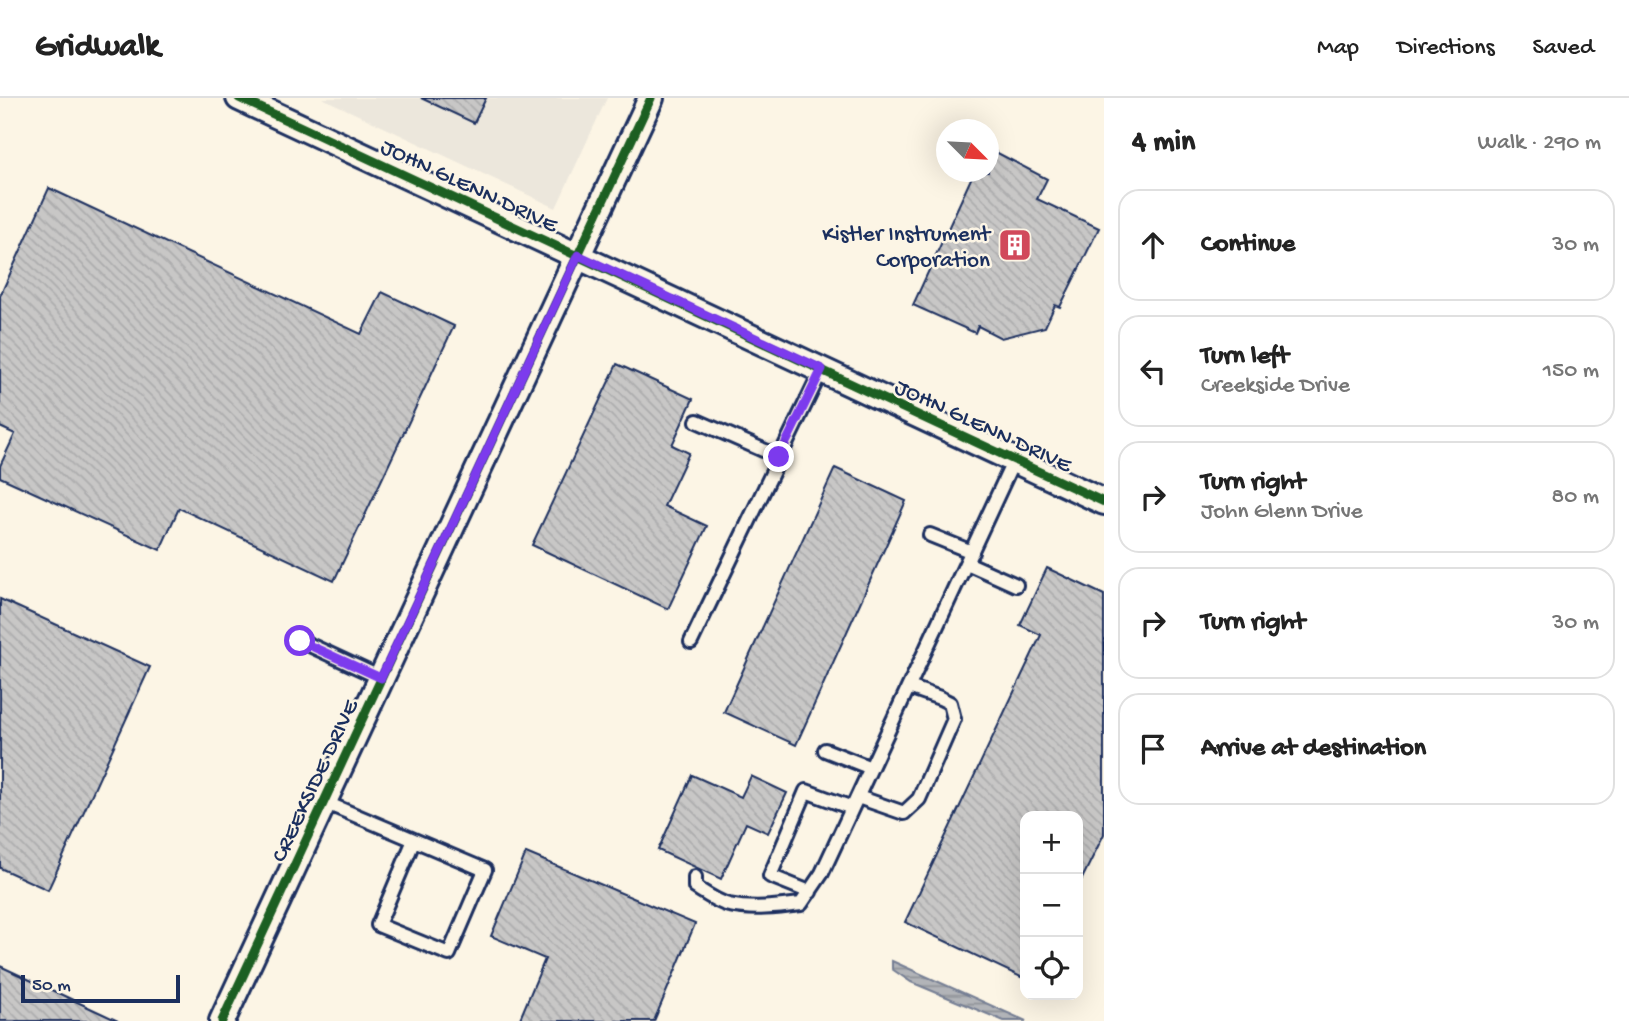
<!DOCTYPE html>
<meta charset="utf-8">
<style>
:root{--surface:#fff;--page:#f2f2f2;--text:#222;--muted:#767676;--line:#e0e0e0}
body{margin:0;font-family:"Gochi Hand",sans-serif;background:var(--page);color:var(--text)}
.controls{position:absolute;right:21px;bottom:21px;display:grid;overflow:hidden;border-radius:14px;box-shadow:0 7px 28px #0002}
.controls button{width:63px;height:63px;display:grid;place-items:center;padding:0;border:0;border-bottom:2px solid var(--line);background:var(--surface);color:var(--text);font:35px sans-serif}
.compass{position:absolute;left:936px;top:21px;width:63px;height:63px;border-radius:50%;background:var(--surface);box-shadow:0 7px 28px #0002;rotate:114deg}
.scale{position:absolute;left:21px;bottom:18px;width:159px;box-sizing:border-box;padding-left:7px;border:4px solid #1b2f5e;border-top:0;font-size:19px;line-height:24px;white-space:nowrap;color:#1b2f5e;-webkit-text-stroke:5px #fcf5e5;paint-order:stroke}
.stop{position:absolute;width:21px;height:21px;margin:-16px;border:5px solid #7c3aed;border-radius:50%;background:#fff}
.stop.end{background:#7c3aed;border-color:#fff;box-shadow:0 2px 7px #0008}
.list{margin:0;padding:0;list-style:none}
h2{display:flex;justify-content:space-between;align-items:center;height:91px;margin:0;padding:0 28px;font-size:30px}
h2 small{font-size:23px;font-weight:400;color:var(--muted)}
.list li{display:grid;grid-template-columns:46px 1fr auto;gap:21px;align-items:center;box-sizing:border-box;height:112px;margin:0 14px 14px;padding:0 14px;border:2px solid var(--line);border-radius:21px}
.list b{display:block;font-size:26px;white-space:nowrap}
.list p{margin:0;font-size:23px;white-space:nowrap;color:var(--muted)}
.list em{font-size:23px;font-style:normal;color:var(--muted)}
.icon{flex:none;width:38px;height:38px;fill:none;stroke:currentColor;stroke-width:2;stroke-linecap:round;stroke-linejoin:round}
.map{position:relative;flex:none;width:1104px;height:923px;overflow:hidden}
header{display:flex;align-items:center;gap:42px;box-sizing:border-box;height:98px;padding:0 35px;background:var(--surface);border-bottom:2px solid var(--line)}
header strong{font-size:33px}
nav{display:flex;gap:38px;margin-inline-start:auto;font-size:24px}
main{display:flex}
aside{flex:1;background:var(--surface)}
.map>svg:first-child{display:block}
</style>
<header>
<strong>Gridwalk</strong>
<nav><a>Map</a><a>Directions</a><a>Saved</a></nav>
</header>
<main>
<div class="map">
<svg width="1104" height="923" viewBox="0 0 1104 923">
<defs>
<pattern id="water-rules" width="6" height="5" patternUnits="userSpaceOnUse" patternTransform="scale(1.75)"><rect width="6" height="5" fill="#b2b4b8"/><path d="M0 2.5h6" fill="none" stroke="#909399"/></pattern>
<pattern id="building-back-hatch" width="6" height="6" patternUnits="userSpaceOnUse" patternTransform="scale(1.75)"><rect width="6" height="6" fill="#c8c7c6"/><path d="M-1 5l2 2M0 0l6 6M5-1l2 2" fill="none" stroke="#ababac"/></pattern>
</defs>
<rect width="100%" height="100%" fill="#fcf5e5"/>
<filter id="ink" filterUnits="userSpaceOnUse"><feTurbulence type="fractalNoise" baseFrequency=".0143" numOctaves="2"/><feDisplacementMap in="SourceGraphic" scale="14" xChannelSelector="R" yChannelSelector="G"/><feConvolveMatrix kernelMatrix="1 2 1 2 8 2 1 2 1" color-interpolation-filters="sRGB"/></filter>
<g filter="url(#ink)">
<path fill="#ece7dc" d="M322 0H607L556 110Z"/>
<path fill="url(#water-rules)" stroke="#767f94" stroke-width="2" d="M892 863 1026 923H1004L911 884 892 871Z"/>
<path fill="url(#building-back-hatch)" stroke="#1b2f5e" stroke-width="2" d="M421 0H486L474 25Z
M988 50 1047 81 1037 101 1099 130 1060 209 1055 207 1045 229 1001 240 978 228 975 235 913 207 974 74H988Z
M49 90 361 236 382 194 454 228 334 483 179 410 160 452 0 379V368L15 336 0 329V198Z
M617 266 693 301 672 347 689 355 664 408 707 428 668 511 532 447Z
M835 370 906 403 796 647 724 614Z
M1047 470 1104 497V736L1078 789V718H1025V881L905 824 1041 537 1020 527Z
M0 501 150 569 48 792 0 770Z
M692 677 741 699 751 678 787 695 768 735 746 725 721 781 658 752Z
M526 755 695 826 654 923H519L545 861 491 838Z
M0 868 118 923H0Z"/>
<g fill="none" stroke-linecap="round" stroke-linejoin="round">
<defs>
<path id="lane" d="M697 323 779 359
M930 437 972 454
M967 465 1016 487
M301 543 381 580
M691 544 822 271
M825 652 871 670
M858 699 904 715 919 701 954 621 950 605 940 600 909 589
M324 704 485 772 449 856 378 827 414 742
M695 779V789C706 796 717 804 729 807 752 812 778 809 801 806L822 775 1014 362
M810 794 770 778 806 693 852 710"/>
<path id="street" d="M239 0 1104 404
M222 923 651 0"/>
</defs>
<use href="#lane" stroke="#1b2f5e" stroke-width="18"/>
<use href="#street" stroke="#1b2f5e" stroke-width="30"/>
<use href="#lane" stroke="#fcf5e5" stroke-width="12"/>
<use href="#street" stroke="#fcf5e5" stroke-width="24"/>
<defs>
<path id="cycleway" d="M239 0 1104 404
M222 923 651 0"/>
</defs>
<use href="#cycleway" stroke="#fcf5e5" stroke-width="13"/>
<use href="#cycleway" stroke="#1b5e20" stroke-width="9"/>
</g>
</g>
<g fill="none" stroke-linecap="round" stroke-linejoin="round" filter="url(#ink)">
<path stroke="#7c3aed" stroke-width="9" d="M300 543 381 580 578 157 822 271 779 359"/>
</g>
<defs>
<symbol id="building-square" viewBox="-11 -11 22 22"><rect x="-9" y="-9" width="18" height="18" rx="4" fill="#d1495b" stroke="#fcf5e5"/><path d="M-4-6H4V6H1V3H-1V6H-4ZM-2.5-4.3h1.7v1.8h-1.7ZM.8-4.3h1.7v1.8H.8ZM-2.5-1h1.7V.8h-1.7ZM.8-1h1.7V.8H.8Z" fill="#fff"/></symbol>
</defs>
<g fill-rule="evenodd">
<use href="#building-square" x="996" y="128" width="38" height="38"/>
</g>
<g text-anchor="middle" stroke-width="5" stroke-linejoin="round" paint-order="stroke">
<g font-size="23" fill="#1b2f5e" stroke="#fcf5e5">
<text transform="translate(470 86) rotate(25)" y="8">JOHN GLENN DRIVE</text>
<text transform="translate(984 326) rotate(25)" y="8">JOHN GLENN DRIVE</text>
<text transform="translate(313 682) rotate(-65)" y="8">CREEKSIDE DRIVE</text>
</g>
<g font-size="23" fill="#1b2f5e" stroke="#fcf5e5" text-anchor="end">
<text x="990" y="142">Kistler Instrument<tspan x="990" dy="26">Corporation</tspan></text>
</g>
</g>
</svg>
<div class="controls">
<button>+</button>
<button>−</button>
<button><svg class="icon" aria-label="locate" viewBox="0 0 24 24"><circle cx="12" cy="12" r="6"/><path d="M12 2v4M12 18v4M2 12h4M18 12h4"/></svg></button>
</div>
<svg class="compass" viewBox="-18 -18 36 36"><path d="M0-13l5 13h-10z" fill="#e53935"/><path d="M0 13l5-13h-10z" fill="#767676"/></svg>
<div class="scale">50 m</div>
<div class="stop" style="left:300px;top:543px"></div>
<div class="stop end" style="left:779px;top:359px"></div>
</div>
<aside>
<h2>4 min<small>Walk · 290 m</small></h2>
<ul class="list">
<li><svg class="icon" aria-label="ahead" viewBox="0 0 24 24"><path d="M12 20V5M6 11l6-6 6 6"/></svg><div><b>Continue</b></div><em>30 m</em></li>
<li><svg class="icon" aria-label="left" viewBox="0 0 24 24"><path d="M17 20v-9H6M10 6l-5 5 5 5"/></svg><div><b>Turn left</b><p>Creekside Drive</p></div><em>150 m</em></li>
<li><svg class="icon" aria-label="right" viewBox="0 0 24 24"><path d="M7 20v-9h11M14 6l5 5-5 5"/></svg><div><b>Turn right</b><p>John Glenn Drive</p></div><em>80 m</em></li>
<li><svg class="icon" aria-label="right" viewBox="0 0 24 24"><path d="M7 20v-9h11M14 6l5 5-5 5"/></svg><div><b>Turn right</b></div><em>30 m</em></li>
<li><svg class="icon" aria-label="arrive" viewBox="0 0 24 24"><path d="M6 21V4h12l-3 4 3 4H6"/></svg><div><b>Arrive at destination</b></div></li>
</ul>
</aside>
</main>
